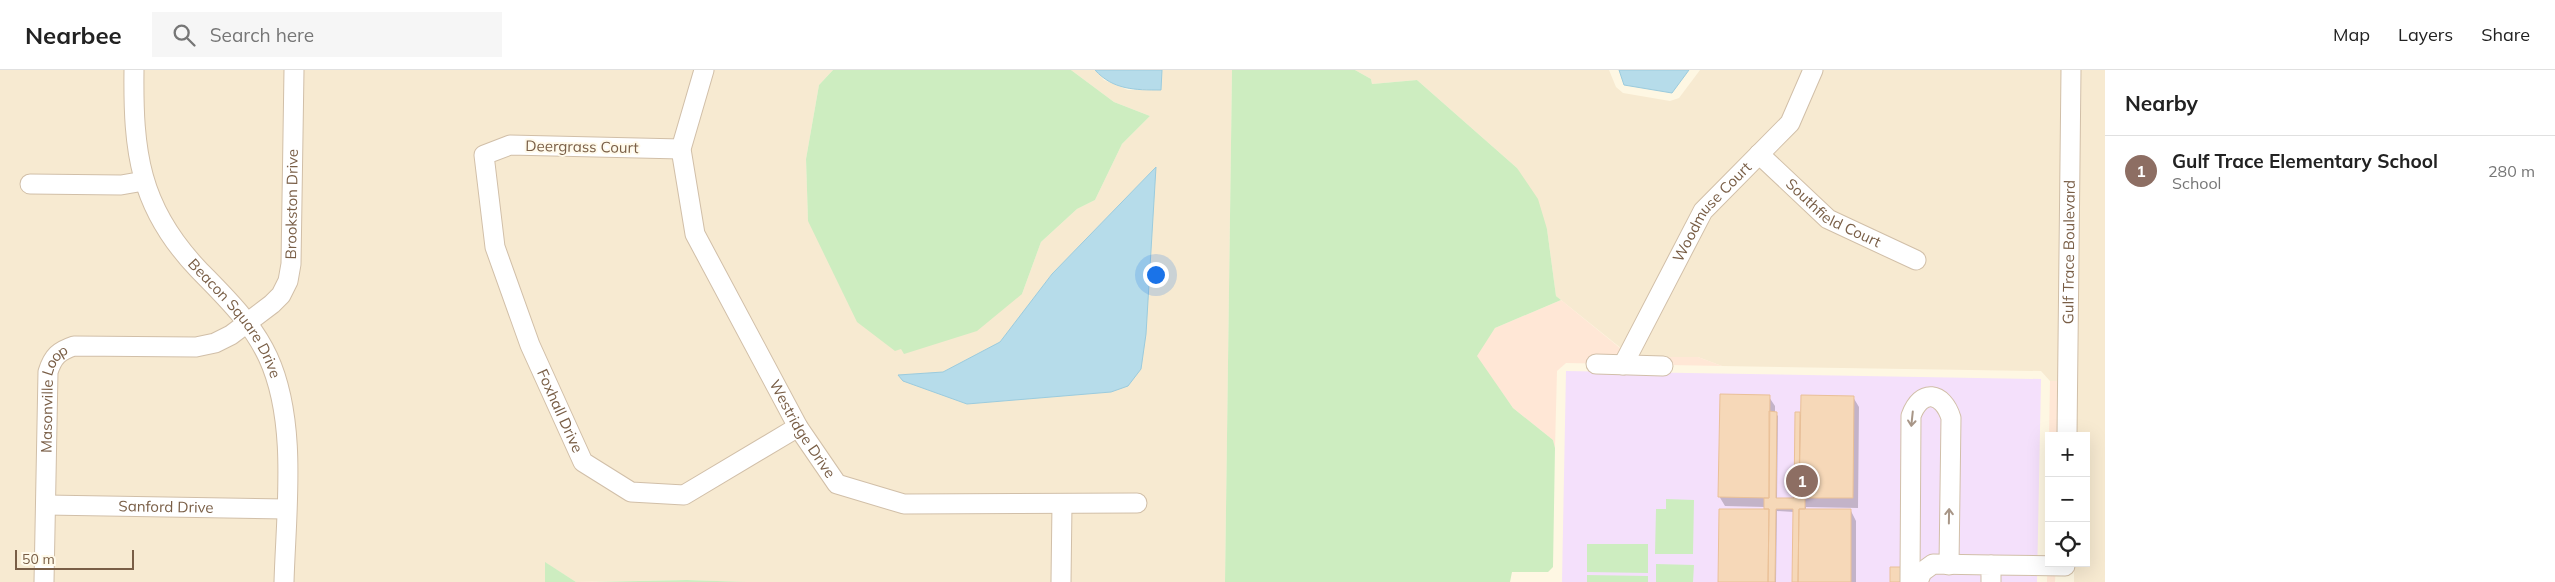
<!DOCTYPE html>
<meta charset="utf-8">
<style>
:root{--surface:#fff;--page:#f6f6f6;--text:#222;--muted:#767676;--line:#e0e0e0;--accent:#ea580c}
body{margin:0;font-family:Mulish,sans-serif;background:var(--page);color:var(--text)}
.controls{position:absolute;right:15px;bottom:15px;display:grid;overflow:hidden;border-radius:0px;box-shadow:0 5px 20px #0002}
.controls button{width:45px;height:45px;display:grid;place-items:center;padding:0;border:0;border-bottom:1px solid var(--line);background:var(--surface);color:var(--text);font:25px sans-serif}
.scale{position:absolute;left:15px;bottom:12px;width:119px;box-sizing:border-box;padding-left:5px;border:2px solid #795e46;border-top:0;font-size:14px;line-height:18px;white-space:nowrap;color:#795e46;-webkit-text-stroke:4px #fffaeb;paint-order:stroke}
.you{position:absolute;left:1155px;top:204px;width:18px;height:18px;margin:-12px;border:4px solid #fff;border-radius:50%;background:#1a73e8;box-shadow:0 0 0 8px #1a73e833}
.badge{display:grid;place-items:center;width:32px;height:32px;border-radius:50%;background:var(--accent);color:#fff;font-size:16px;font-weight:700}
.pin{position:absolute;translate:-50% -50%;border:2px solid #fff;box-shadow:0 1px 5px #0006}
.list{margin:0;padding:0;list-style:none}
h2{display:flex;justify-content:space-between;align-items:center;height:65px;margin:0;padding:0 20px;font-size:21px}
h2 small{font-size:16px;font-weight:400;color:var(--muted)}
.list li{display:grid;grid-template-columns:32px 1fr auto;gap:15px;align-items:center;box-sizing:border-box;height:70px;padding:0 20px;border-top:1px solid var(--line)}
.list b{display:block;font-size:19px;white-space:nowrap}
.list p{margin:0;font-size:16px;white-space:nowrap;color:var(--muted)}
.list em{font-size:16px;font-style:normal;color:var(--muted)}
.icon{flex:none;width:28px;height:28px;fill:none;stroke:currentColor;stroke-width:2;stroke-linecap:round;stroke-linejoin:round}
.map{position:relative;flex:none;width:2105px;height:512px;overflow:hidden}
header{display:flex;align-items:center;gap:30px;box-sizing:border-box;height:70px;padding:0 25px;background:var(--surface);border-bottom:1px solid var(--line)}
header strong{font-size:24px}
nav{display:flex;gap:28px;margin-inline-start:auto;font-size:18px}
.search{width:350px;height:45px;background:var(--page);display:flex;align-items:center;gap:12px;box-sizing:border-box;padding:0 18px;border-radius:0px;color:var(--muted);font-size:19px}
main{display:flex}
aside{flex:1;background:var(--surface)}
.map>svg:first-child{display:block}
</style>
<header>
<strong>Nearbee</strong>
<div class="search"><svg class="icon" aria-label="search" viewBox="0 0 24 24"><circle cx="10" cy="10" r="6"/><path d="M15 15l6 6"/></svg>Search here</div>
<nav><a>Map</a><a>Layers</a><a>Share</a></nav>
</header>
<main>
<div class="map">
<svg width="2105" height="512" viewBox="0 0 2105 512">
<rect width="100%" height="100%" fill="#fef7e3"/>
<path fill="#f7ead1" fill-rule="evenodd" d="M0 0H833L819 15 806 89 808 151 1022 224 1041 172 1077 139 1095 130 1122 74 1150 46 1114 32 1071 0H1095L1104 10 1128 20H1160L1162 0H1232L1225 512H747L687 510 576 512 546 493 545 512H0ZM1155 98 1111 322 967 334 904 311 899 305 943 302 1000 272 1052 204Z
M1355 0H1609L1616 17 1623 23 1670 31 1679 28 1700 0H2061L2058 311H2050L2041 301 1722 296 1698 287H1632L1556 226 1547 159 1517 98 1417 10 1372 14 1371 9Z
M2080 0H2105V512H2074V493H2086V366H2075Z"/>
<path fill="#ffe7d6" d="M1561 230 1631 287H1698L1722 296 1566 293 1557 301 1555 378 1553 370 1513 338 1476 286 1495 258Z
M2050 311H2058L2057 366H2049Z
M2049 405V493H2056L2055 512H2047Z"/>
<path fill="#f4e0fb" d="M1566 301 2041 309 2037 512H1562Z"/>
<path fill="#cdedc0" d="M833 0H1071L1114 32 1150 46 1122 74 1095 130 1077 139 1041 172 1022 224 977 261 904 284 901 279 895 281 857 252 808 151 806 89 819 15Z
M1232 0H1355L1371 9 1372 14 1417 10 1517 98 1538 129 1547 159 1556 226 1561 230 1495 258 1477 286 1513 338 1553 370 1555 378 1553 497 1548 502H1512L1510 512H1225Z
M1666 429 1694 430 1693 484H1655L1656 439H1666Z
M1587 474H1648V503L1587 502Z
M545 492 576 512H545Z
M1656 494 1694 495 1693 512H1656Z
M1587 505 1648 506V512H1587Z
M687 510 747 512H592Z"/>
<path fill="#b6dcea" stroke="#9bcbdd" d="M1095 0H1162L1161 20C1135 20 1113 20 1095 0Z
M1619 0H1689L1672 23 1624 15Z
M1156 97 1146 264 1141 299 1128 316 1111 322 967 334 903 311 898 305 943 302 1000 272 1052 204Z"/>
<path fill="#0003" d="M1769 327 1775 336V343L1778 346 1777 429H1795L1800 344 1802 347 1853 327 1859 337 1858 438 1806 437V440L1851 441 1856 451V512H1793L1794 442 1777 441 1776 512H1719L1766 440 1765 437 1725 436 1719 426Z"/>
<path fill="#f6d8b8" stroke="#eac097" d="M1720 324 1770 325 1769 428 1718 427Z
M1801 325 1854 326 1853 428H1799Z
M1769 341 1777 342 1776 428H1794L1795 342H1800L1799 428H1805V439H1799L1798 512H1792L1793 439H1776L1775 512H1768L1769 439H1764V428H1769Z
M1719 439H1769L1768 512H1718Z
M1799 439H1851V512H1798Z
M1890 497H1902V512H1890Z"/>
<g fill="none" stroke-linecap="round" stroke-linejoin="round">
<defs>
<g id="minor">
<path id="s1" d="M134 0C133 81 139 137 198 199 225 227 251 251 268 287 298 352 286 441 284 512"/>
<path id="s2" d="M704 0 681 79 695 164 798 357 837 414 904 434 1137 433"/>
<path id="s3" d="M681 79 510 75 484 85 495 177 530 275 583 392 631 422 684 425 798 357"/>
<path id="s4" d="M1759 84 1828 149 1916 190"/>
<path d="M30 114 121 115 144 111"/>
<path d="M1596 294 1663 296"/>
<path id="s5" d="M1623 295 1703 141 1790 53 1813 0"/>
<path id="s6" d="M2067 366 2071 0"/>
<path id="s7" d="M46 435 286 439"/>
<path d="M1991 495 2065 496"/>
<path id="s8" d="M44 512 48 302C53 286 59 281 74 276L196 277 215 273 231 265 272 234 281 225 288 211 291 194 294 0"/>
<path d="M1061 512 1062 434"/>
<path d="M1910 512 1911 346C1921 318 1943 322 1951 348L1949 495"/>
<path d="M1918 512 1922 502 1933 494 1991 495V512"/>
</g>
</defs>
<use href="#minor" stroke="#d1bfa8" stroke-width="21"/>
<use href="#minor" stroke="#fff" stroke-width="19"/>
</g>
<defs><path id="oneway-shaft" d="M-6 0H5M1.5-3L5.5 0L1.5 3" fill="none" stroke-width="1.6" stroke-linecap="round" stroke-linejoin="round" transform="scale(1.25)"/></defs>
<g stroke="#a89687">
<use href="#oneway-shaft" transform="translate(1912 349) rotate(96)"/>
<use href="#oneway-shaft" transform="translate(1949 446) rotate(-89)"/>
</g>
<g text-anchor="middle" stroke-width="4" stroke-linejoin="round" paint-order="stroke">
<g font-size="15" fill="#795e46" stroke="#fffaeb">
<text transform="translate(582 77) rotate(1)" y="5">Deergrass Court</text>
<text dy="5" stroke="none"><textPath href="#s8" startOffset="565">Brookston Drive</textPath></text>
<text dy="5" stroke="none"><textPath href="#s4" startOffset="96">Southfield Court</textPath></text>
<text dy="5" stroke="none"><textPath href="#s5" startOffset="178">Woodmuse Court</textPath></text>
<text dy="5" stroke="none"><textPath href="#s6" startOffset="184">Gulf Trace Boulevard</textPath></text>
<text dy="5" stroke="none"><textPath href="#s1" startOffset="278">Beacon Square Drive</textPath></text>
<text dy="5" stroke="none"><textPath href="#s8" startOffset="185">Masonville Loop</textPath></text>
<text dy="5" stroke="none"><textPath href="#s3" startOffset="468">Foxhall Drive</textPath></text>
<text dy="5" stroke="none"><textPath href="#s2" startOffset="391">Westridge Drive</textPath></text>
<text dy="5" stroke="none"><textPath href="#s7" startOffset="120">Sanford Drive</textPath></text>
</g>
</g>
</svg>
<div class="controls">
<button>+</button>
<button>−</button>
<button><svg class="icon" aria-label="locate" viewBox="0 0 24 24"><circle cx="12" cy="12" r="6"/><path d="M12 2v4M12 18v4M2 12h4M18 12h4"/></svg></button>
</div>
<div class="scale">50 m</div>
<div class="you"></div>
<div class="pin badge" style="left:1802px;top:411px;background:#8d6e63">1</div>
</div>
<aside>
<h2>Nearby<small></small></h2>
<ul class="list">
<li><span class="badge" style="background:#8d6e63">1</span><div><b>Gulf Trace Elementary School</b><p>School</p></div><em>280 m</em></li>
</ul>
</aside>
</main>
